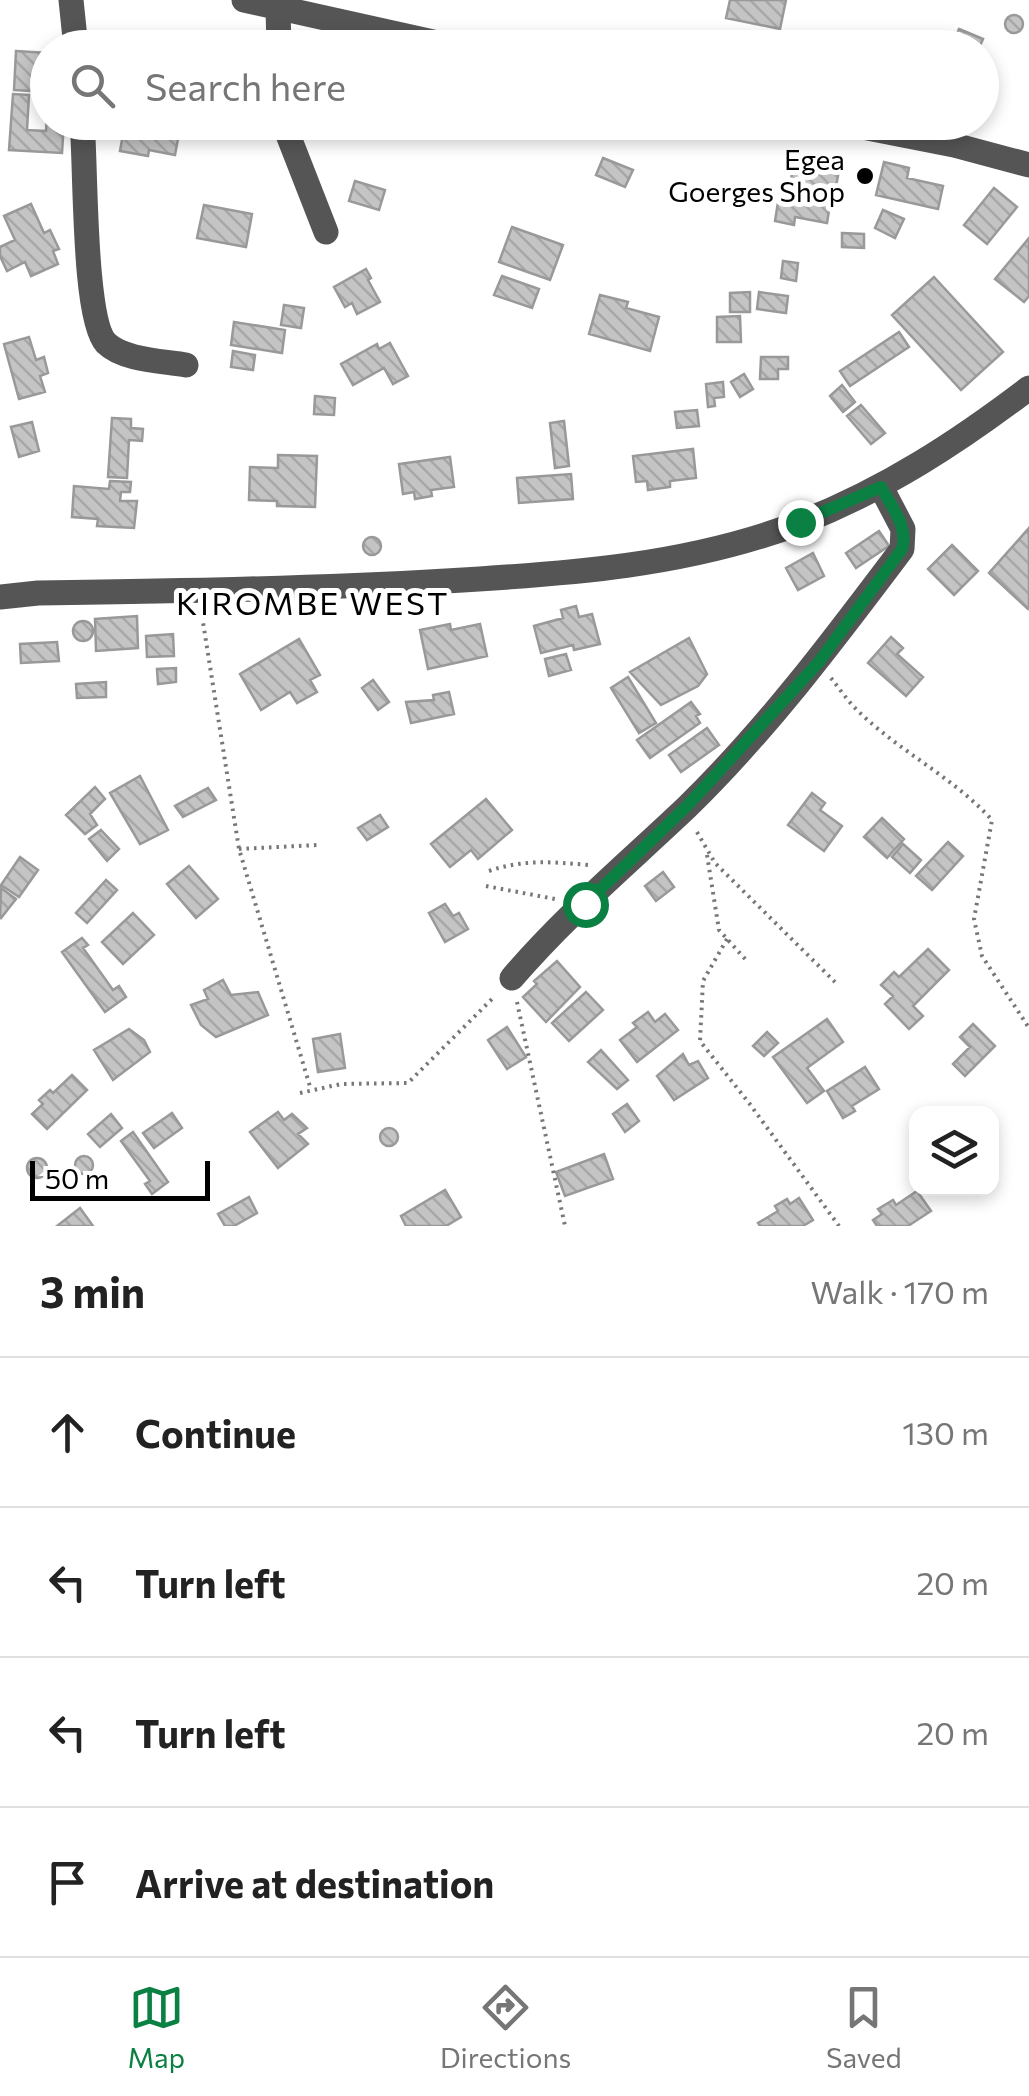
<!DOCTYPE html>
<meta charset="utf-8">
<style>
:root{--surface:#fff;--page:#f6f6f6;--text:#222;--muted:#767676;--line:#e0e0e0;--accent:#0b8043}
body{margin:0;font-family:Commissioner,sans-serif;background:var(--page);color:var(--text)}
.controls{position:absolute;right:30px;bottom:30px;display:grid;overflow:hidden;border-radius:20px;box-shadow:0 5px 15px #0003}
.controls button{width:90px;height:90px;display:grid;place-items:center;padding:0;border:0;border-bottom:2px solid var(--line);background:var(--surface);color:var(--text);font:50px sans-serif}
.scale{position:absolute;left:30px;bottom:25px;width:180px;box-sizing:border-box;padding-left:10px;border:5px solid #000;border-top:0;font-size:28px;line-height:35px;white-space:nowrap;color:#000;-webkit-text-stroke:8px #fff;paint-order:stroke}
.stop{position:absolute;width:30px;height:30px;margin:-22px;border:8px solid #0b8043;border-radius:50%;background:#fff}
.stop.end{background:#0b8043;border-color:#fff;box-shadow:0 2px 10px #0008}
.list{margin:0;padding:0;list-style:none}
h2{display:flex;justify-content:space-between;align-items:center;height:130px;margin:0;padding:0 40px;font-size:42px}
h2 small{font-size:32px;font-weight:400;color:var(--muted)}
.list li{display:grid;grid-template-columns:65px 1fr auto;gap:30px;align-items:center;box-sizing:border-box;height:150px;padding:0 40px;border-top:2px solid var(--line)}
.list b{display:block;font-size:38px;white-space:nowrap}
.list em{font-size:32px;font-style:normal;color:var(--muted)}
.icon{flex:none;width:55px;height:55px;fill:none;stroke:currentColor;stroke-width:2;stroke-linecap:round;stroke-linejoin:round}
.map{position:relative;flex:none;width:1029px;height:1226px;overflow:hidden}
.search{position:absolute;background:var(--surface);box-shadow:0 5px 15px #0003;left:30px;right:30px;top:30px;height:110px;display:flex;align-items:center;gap:25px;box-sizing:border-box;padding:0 35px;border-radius:55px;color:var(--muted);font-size:38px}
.sheet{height:730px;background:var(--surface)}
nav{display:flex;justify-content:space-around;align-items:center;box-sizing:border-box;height:140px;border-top:2px solid var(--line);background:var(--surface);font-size:28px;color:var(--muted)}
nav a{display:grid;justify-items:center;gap:5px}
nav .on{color:var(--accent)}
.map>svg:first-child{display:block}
</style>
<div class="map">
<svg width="1029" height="1226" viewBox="0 0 1029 1226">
<defs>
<pattern id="building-back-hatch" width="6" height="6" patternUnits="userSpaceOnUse" patternTransform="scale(2.5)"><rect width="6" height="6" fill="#c4c4c4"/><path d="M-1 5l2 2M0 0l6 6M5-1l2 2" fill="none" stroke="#a7a7a7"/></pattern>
</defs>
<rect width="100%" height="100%" fill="#fff"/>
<path fill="url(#building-back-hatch)" stroke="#999" stroke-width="2.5" d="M730 0H786L780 29 726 18Z
M1005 24a9 9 0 1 1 18 0a9 9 0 1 1-18 0Z
M959 29 983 39 979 48 951 46Z
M16 51 48 53V92L14 90Z
M13 94 29 95 27 130 46 131 48 98V122H64L62 153 9 150Z
M124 129 178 139 175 155 149 150 148 156 120 151Z
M796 154 841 161 835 191 790 184Z
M603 158 633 170 625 187 596 175Z
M884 162 909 168 907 178 943 186 938 209 876 195Z
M355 181 385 190 379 210 349 201Z
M994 188 1017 207 987 244 964 225Z
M780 190 831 198 827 223 795 217 794 225 775 221Z
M31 204 44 233 50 230 59 249 53 251 58 264 31 276 25 262 7 271 0 256V247L15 240 4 216Z
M204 205 252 214 246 247 197 238Z
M883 210 904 219 895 238 875 228Z
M512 227 563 245 550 280 499 262Z
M842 233 864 234V248L842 247Z
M1029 238V296L1024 302 995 279Z
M783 261 798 263 796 281 781 278Z
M366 269 371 278 368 280 380 302 357 314 352 303 345 307 334 287Z
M502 276 539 289 532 308 494 295Z
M934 277 1003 352 961 390 892 315Z
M750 292V312H730V293Z
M759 292 788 296 786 313 757 309Z
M600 295 628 302 626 308 659 317 650 351 589 334Z
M284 305 304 308 301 328 281 325Z
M740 316 741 342H717V317Z
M234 322 285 330 282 353 231 345Z
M899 332 909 347 850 386 840 371Z
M29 337 36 360 44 357 48 373 40 376 45 392 19 399 4 344Z
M390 343 408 376 393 384 384 368 353 385 341 364 377 344 379 349Z
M233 351 255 355 253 370 231 367Z
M761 357H788V369H778V379H760Z
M744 374 753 389 740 397 731 382Z
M723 382 724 397 714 398 715 406 708 407 706 384Z
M842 385 855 402 843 412 830 396Z
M315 396 335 398 334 415 314 414Z
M861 405 885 433 871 444 847 416Z
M697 410 699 426 677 428 675 412Z
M112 418 131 419V428L143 429 142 441 129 440 127 478 108 477Z
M564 421 569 466 555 468 550 423Z
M32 422 39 451 19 457 11 427Z
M693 449 696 478 670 481V487L648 490 647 481 636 482 633 456Z
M278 455 317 456 315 507 277 506V501L249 500 250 467 278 468Z
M450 457 454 487 431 490 432 496 415 499 414 492 403 494 399 464Z
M571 474 573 499 519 503 517 478Z
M110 481 131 482 130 492H121L120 501H137L134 528 97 526 98 519 72 517 74 486 109 489Z
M1029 528V608L1028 609 989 573Z
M879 531 889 546 856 568 846 553Z
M363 546a9 9 0 1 1 18 0a9 9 0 1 1-18 0Z
M952 545 978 571 954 595 928 569Z
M813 553 824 576 798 590 786 568Z
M576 606 579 617 592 614 600 644 574 650 573 645 541 653 534 626 563 618 561 610Z
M137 616 138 648 96 651 95 619Z
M73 631a10 10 0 1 1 20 0a10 10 0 1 1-20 0Z
M450 624 451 630 480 624 487 656 428 669 420 630Z
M173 634 174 656 147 657 146 636Z
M891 637 903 648 897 654 923 677 906 696 868 663Z
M689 638 707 674 698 686 661 705 630 672Z
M299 639 320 675 310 680 317 692 297 703 290 692 261 710 240 674Z
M57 642 59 661 21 663 20 644Z
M566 654 571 670 549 676 545 659Z
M176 668V682L158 684 157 669Z
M628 677 656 723 639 733 611 688Z
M373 680 389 702 378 710 362 688Z
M106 682V697L77 698 76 684Z
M449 692 454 714 411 723 406 702 434 700 433 695Z
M691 702 700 714 696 716 700 723 650 758 637 740Z
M707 728 719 745 681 772 669 755Z
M140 776 168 830 140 844 110 793Z
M95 787 105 799 90 814 97 825 85 834 66 815Z
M208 788 216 800 183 817 175 806Z
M812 793 825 803 820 810 842 826 824 851 788 825Z
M486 799 512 830 478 859 471 850 450 867 431 844Z
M380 815 388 827 367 840 358 828Z
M882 818 904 839 887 858 864 837Z
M101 830 119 849 107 861 89 839Z
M948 842 963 856 932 890 916 876Z
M903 844 921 860 910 873 892 857Z
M20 857 38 870 19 897 1 885Z
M189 866 218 899 196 918 167 884Z
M663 872 674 887 656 901 645 886Z
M106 880 117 890 87 923 76 913Z
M1 888 16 899 1 918 0 917Z
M445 904 453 916 459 913 468 929 445 942 429 913Z
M133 913 154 935 123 964 102 942Z
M82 938 88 945 83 948 113 990 119 986 126 997 105 1012 62 952Z
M928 949 949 970 913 1006 923 1016 909 1029 885 1004 893 996 881 985 894 972 899 977Z
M557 961 580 987 546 1022 523 997 537 984 534 981Z
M223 980 231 995 258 992 268 1015 216 1037 201 1025 191 1005 208 999 204 990Z
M586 992 603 1010 569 1041 552 1023Z
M648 1012 655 1022 665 1014 678 1030 637 1062 620 1040 637 1027 633 1023Z
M827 1019 843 1042 807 1068 824 1091 807 1103 773 1057Z
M973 1024 995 1046 965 1076 953 1064 970 1047 960 1037Z
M507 1027 526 1057 507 1069 488 1040Z
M129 1029 144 1040 150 1052 113 1080 94 1050Z
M767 1032 778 1043 764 1056 753 1046Z
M340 1034 345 1068 318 1072 313 1039Z
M601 1050 628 1080 617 1089 588 1062Z
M683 1054 689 1065 698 1061 708 1078 674 1100 657 1076Z
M865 1067 879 1089 852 1106 855 1111 843 1118 827 1091Z
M72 1075 87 1090 47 1129 32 1114 43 1104 39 1100 50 1090 53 1093Z
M627 1104 639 1121 625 1132 613 1114Z
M278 1112 284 1120 292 1114 307 1128 298 1134 308 1144 278 1168 250 1132Z
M172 1113 182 1128 154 1148 143 1133Z
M111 1114 122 1128 100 1147 88 1134Z
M380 1137a9 9 0 1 1 18 0a9 9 0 1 1-18 0Z
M133 1132 168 1182 152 1194 145 1184 150 1181 121 1141Z
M604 1154 613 1179 565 1196 556 1172Z
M75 1165a9 9 0 1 1 18 0a9 9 0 1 1-18 0Z
M27 1168a10 10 0 1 1 20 0a10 10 0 1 1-20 0Z
M445 1190 461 1217 446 1226H406L401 1216Z
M917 1191 931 1211 908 1226H877L873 1220 882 1214 878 1209 893 1200 896 1205Z
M249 1197 257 1213 234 1226H225L218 1214Z
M799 1198 813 1220 803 1226H760L758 1223 778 1211 775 1206 787 1199 790 1204Z
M80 1208 93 1226H57Z"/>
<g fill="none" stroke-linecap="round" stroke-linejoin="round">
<path stroke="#777" stroke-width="4" stroke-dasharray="2.5 5" stroke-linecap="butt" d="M202 616 239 849 311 1090
M831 678C839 688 847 700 856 709 898 751 952 776 992 820L974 919 982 956 1029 1028
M697 832 715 863 835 982
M239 849 318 845
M707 855 719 930 746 960
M489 871C524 859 553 862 589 865
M486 886 555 899
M727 939 703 981 700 1041 749 1103 839 1226
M517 1002 565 1226
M300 1093 341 1084 408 1083 495 996"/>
<path stroke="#555" stroke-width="25" d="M71 0 76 48
M244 0 460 48
M278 9 279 48
M82 122C86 163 83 319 106 343 123 360 163 361 186 365
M283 122 326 232
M837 122 954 145 1029 165
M0 597 38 593C174 591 310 589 446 581 567 574 688 566 802 522 886 489 958 442 1029 388
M512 978C565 916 628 863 687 807 768 728 835 638 902 549L903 529 881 487"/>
</g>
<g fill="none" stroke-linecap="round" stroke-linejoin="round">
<path stroke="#0b8043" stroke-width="12" d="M585 904 688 805 818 663 902 549C909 527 891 506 881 487L800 522"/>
</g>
<circle fill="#000" stroke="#fff" stroke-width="4" cx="865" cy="176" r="10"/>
<g text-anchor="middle" stroke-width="10" stroke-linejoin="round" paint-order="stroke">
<g font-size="28" fill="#000" stroke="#fff" text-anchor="end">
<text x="845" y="170">Egea<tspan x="845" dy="32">Goerges Shop</tspan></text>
</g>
<g font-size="32" letter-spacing="2.5" fill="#000" stroke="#fff">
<text x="313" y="615">KIROMBE WEST</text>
</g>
</g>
</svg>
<div class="controls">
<button><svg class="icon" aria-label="layers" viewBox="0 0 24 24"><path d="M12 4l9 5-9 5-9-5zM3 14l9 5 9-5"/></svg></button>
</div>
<div class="scale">50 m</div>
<div class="stop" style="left:585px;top:904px"></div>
<div class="stop end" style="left:800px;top:522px"></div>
<div class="search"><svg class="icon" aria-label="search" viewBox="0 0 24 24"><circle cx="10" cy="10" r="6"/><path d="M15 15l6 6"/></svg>Search here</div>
</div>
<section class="sheet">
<h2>3 min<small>Walk · 170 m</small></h2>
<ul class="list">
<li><svg class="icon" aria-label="ahead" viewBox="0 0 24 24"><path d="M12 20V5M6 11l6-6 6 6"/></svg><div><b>Continue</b></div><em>130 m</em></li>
<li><svg class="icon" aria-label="left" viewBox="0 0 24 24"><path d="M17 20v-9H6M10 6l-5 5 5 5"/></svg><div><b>Turn left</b></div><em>20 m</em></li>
<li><svg class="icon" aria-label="left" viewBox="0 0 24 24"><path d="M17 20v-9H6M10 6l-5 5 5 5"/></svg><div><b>Turn left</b></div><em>20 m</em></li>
<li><svg class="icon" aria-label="arrive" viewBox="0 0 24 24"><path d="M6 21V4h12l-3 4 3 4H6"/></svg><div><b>Arrive at destination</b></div></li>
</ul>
</section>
<nav>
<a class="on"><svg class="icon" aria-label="map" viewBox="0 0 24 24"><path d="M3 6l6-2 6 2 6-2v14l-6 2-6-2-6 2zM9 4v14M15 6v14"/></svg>Map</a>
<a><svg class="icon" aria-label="directions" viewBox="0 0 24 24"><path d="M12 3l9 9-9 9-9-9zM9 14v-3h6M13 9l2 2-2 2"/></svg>Directions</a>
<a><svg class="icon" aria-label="saved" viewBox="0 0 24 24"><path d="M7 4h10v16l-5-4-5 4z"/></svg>Saved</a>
</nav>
